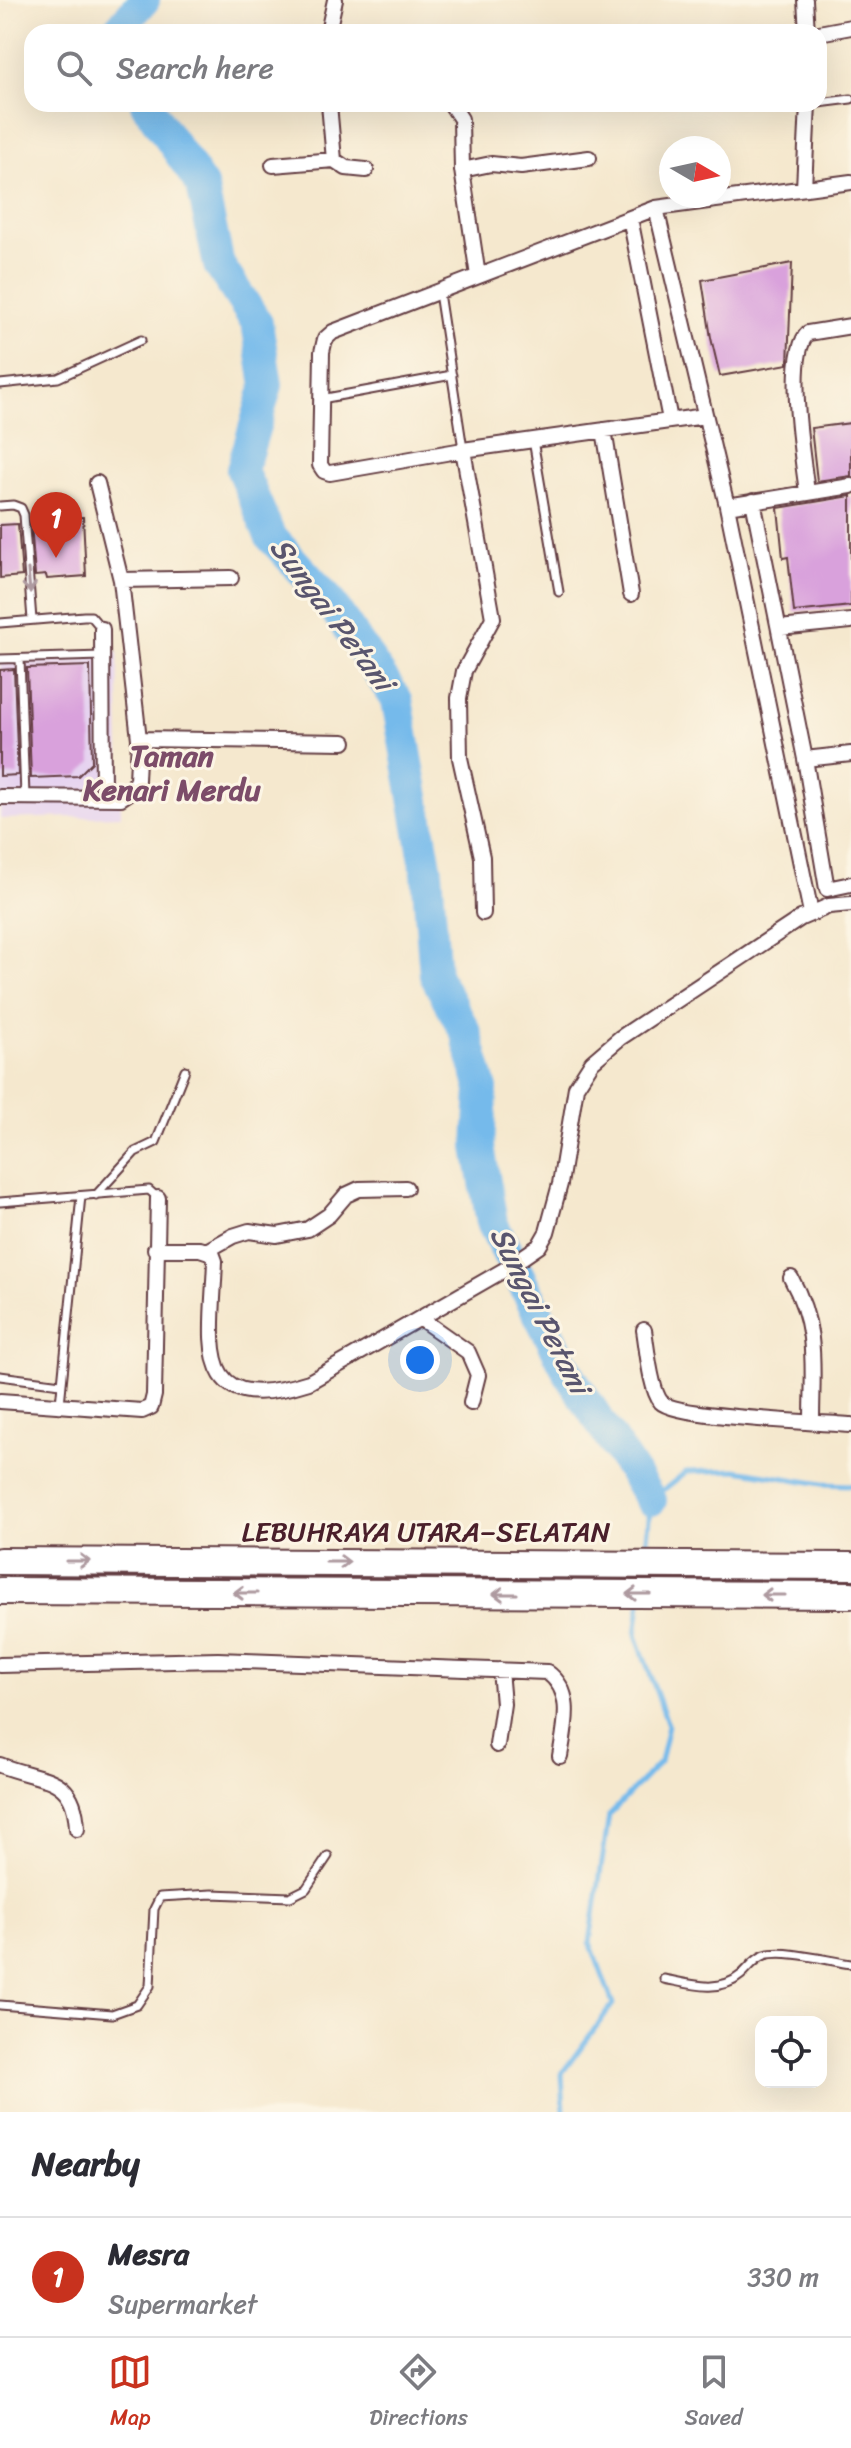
<!DOCTYPE html>
<meta charset="utf-8">
<style>
:root{--surface:#fff;--page:#f7f7f7;--text:#2b2b33;--muted:#7c7c81;--line:#e1e1e2;--accent:#c8321e}
body{margin:0;font-family:Sriracha,sans-serif;background:var(--page);color:var(--text)}
.controls{position:absolute;right:24px;bottom:24px;display:grid;overflow:hidden;border-radius:16px;box-shadow:0 8px 32px #0002}
.controls button{width:72px;height:72px;display:grid;place-items:center;padding:0;border:0;border-bottom:2px solid var(--line);background:var(--surface);color:var(--text);font:40px sans-serif}
.compass{position:absolute;left:659px;top:136px;width:72px;height:72px;border-radius:50%;background:var(--surface);box-shadow:0 8px 32px #0002;rotate:99deg}
.you{position:absolute;left:420px;top:1360px;width:28px;height:28px;margin:-20px;border:6px solid #fff;border-radius:50%;background:#1a73e8;box-shadow:0 0 0 12px #1a73e833}
.badge{display:grid;place-items:center;width:52px;height:52px;border-radius:50%;background:var(--accent);color:#fff;font-size:26px;font-weight:700}
.pin{position:absolute;translate:-50% -66px;filter:drop-shadow(0 2px 4px #0008)}
.pin::after{content:'';position:absolute;top:42px;width:28px;height:24px;background:inherit;clip-path:polygon(0 0,100% 0,50% 100%)}
.list{margin:0;padding:0;list-style:none}
h2{display:flex;justify-content:space-between;align-items:center;height:104px;margin:0;padding:0 32px;font-size:34px}
h2 small{font-size:26px;font-weight:400;color:var(--muted)}
.list li{display:grid;grid-template-columns:52px 1fr auto;gap:24px;align-items:center;box-sizing:border-box;height:120px;padding:0 32px;border-top:2px solid var(--line)}
.list b{display:block;font-size:30px;white-space:nowrap}
.list p{margin:0;font-size:26px;white-space:nowrap;color:var(--muted)}
.list em{font-size:26px;font-style:normal;color:var(--muted)}
.icon{flex:none;width:44px;height:44px;fill:none;stroke:currentColor;stroke-width:2;stroke-linecap:round;stroke-linejoin:round}
.map{position:relative;flex:none;width:851px;height:2112px;overflow:hidden}
.search{position:absolute;background:var(--surface);box-shadow:0 8px 32px #0002;left:24px;right:24px;top:24px;height:88px;display:flex;align-items:center;gap:20px;box-sizing:border-box;padding:0 28px;border-radius:24px;color:var(--muted);font-size:30px}
.sheet{height:224px;background:var(--surface)}
nav{display:flex;justify-content:space-around;align-items:center;box-sizing:border-box;height:112px;border-top:2px solid var(--line);background:var(--surface);font-size:22px;color:var(--muted)}
nav a{display:grid;justify-items:center;gap:4px}
nav .on{color:var(--accent)}
.map>svg:first-child{display:block}
</style>
<div class="map">
<svg width="851" height="2112" viewBox="0 0 851 2112">
<rect width="100%" height="100%" fill="#fcf5e5"/>
<filter id="ink" filterUnits="userSpaceOnUse"><feTurbulence type="fractalNoise" baseFrequency=".0125" numOctaves="2"/><feDisplacementMap in="SourceGraphic" scale="16" xChannelSelector="R" yChannelSelector="G"/><feConvolveMatrix kernelMatrix="1 2 1 2 8 2 1 2 1" color-interpolation-filters="sRGB"/></filter>
<filter id="wash" filterUnits="userSpaceOnUse"><feTurbulence type="fractalNoise" baseFrequency=".006" numOctaves="4" result="noise"/><feDisplacementMap in="SourceGraphic" scale="32" xChannelSelector="R" yChannelSelector="G"/><feGaussianBlur stdDeviation="1.8" result="paint"/><feColorMatrix in="noise" values="0 0 0 0 0 0 0 0 0 0 0 0 0 0 0 0 0 1.4 0 .05"/><feComposite in="paint" operator="in"/></filter>
<g filter="url(#wash)">
<rect width="100%" height="100%" fill="#f5e8ce"/>
<path fill="#e6d3f0" d="M118 652 121 816 0 819V658Z"/>
<g fill="none" stroke-linecap="round" stroke-linejoin="round">
<path stroke="#74baeb" stroke-width="5" d="M645 1557 651 1500 686 1472 736 1470 822 1484 851 1485
M564 2112 562 2073 613 2004 590 1942 609 1815 660 1762 668 1725 636 1635 640 1603"/>
<path stroke="#74baeb" stroke-width="32" d="M116 32 144 0
M146 104 202 186 219 265 257 323 267 385 242 470 270 536 328 599 397 700 427 872 435 975 466 1033 482 1089 479 1147 492 1223 572 1379 651 1500"/>
</g>
<g id="blocks">
<path fill="#d9a1dc" d="M792 263 788 364 720 376 711 338 702 280Z
M851 423V476L817 481 811 428Z
M851 496V606L794 612 788 557 783 558 778 508Z
M83 517 86 576 47 579 46 575 35 576 31 523H43V519Z
M18 524 22 576 0 578V525Z
M90 666 92 762 78 776 31 778 27 668Z
M14 669 18 775 0 776V670Z"/>
</g>
</g>
<g filter="url(#ink)">
<use href="#blocks" fill-opacity="0" stroke="#643d43" stroke-width="2"/>
<g fill="none" stroke-linecap="round" stroke-linejoin="round">
<defs>
<path id="lane" d="M819 103 851 99
M439 293 463 449
M0 384 58 378 141 340
M321 399 452 375
M533 440 559 592
M0 506 13 505 21 508 24 515 32 620
M0 623 84 616H91L102 629
M0 659 102 656
M20 659 25 796
M96 1195 135 1152 156 1142 185 1070
M0 1202 149 1190 158 1198
M0 1376 61 1384
M60 1404 81 1196
M664 1979C690 1984 719 1994 741 1975 749 1968 754 1959 765 1955 785 1949 829 1961 851 1964
M0 2005 112 2014 137 2005 150 1986 154 1909 160 1897 212 1894 290 1897 306 1889 328 1856"/>
<path id="street" d="M805 0 807 32
M328 32 335 0
M819 33 851 27
M329 104 334 160 346 168 366 170
M451 104 461 119 462 170 478 276
M273 165 334 160
M462 170 491 164 521 167 589 158
M804 188 808 104
M656 208 727 506 811 913
M630 218 670 420
M705 416 463 450 330 473 324 471 320 465 322 352 325 339 333 332 656 208 851 182
M604 430 631 594
M463 450 493 618 464 671 459 698 460 758 482 857 483 913
M807 492C803 460 785 355 808 333L851 326
M753 501 805 759 827 889 851 884
M727 506 851 486
M121 580 231 578
M779 628 851 621
M102 629 103 798
M139 739 344 742
M805 759 851 754
M0 797 121 798 130 792 137 780 139 739 121 580 97 483
M155 1249H200L212 1253 215 1261C212 1344 192 1419 309 1382L504 1270 539 1246 547 1232 560 1184 576 1087 592 1062 620 1038 801 918 829 906 851 904
M208 1250 233 1236 249 1231 277 1235 308 1229 329 1215 346 1195 359 1189 406 1188
M791 1278C819 1329 812 1366 812 1422
M421 1319 468 1352 478 1375 471 1403
M644 1330C647 1347 650 1389 661 1402 676 1418 821 1422 851 1425
M0 1401 142 1411 151 1407 154 1395 158 1198
M0 1665 218 1660 547 1672C575 1692 565 1726 560 1756
M497 1745 503 1704 500 1670
M0 1765C41 1782 75 1772 77 1829"/>
<path id="highway" d="M0 1561 851 1566
M0 1591 851 1595"/>
</defs>
<use href="#lane" stroke="#643d43" stroke-width="11"/>
<use href="#street" stroke="#643d43" stroke-width="18"/>
<use href="#highway" stroke="#643d43" stroke-width="30"/>
<use href="#lane" stroke="#fff" stroke-width="7"/>
<use href="#street" stroke="#fff" stroke-width="14"/>
<use href="#highway" stroke="#fff" stroke-width="26"/>
</g>
<defs><path id="oneway-shaft" d="M-6 0H5M1.5-3L5.5 0L1.5 3" fill="none" stroke-width="1.6" stroke-linecap="round" stroke-linejoin="round" transform="scale(2)"/></defs>
<g stroke="#ae9aa0">
<use href="#oneway-shaft" transform="translate(29 581) rotate(85)"/>
<use href="#oneway-shaft" transform="translate(78 1561)"/>
<use href="#oneway-shaft" transform="translate(338 1562)"/>
<use href="#oneway-shaft" transform="translate(245 1593) rotate(-180)"/>
<use href="#oneway-shaft" transform="translate(505 1594) rotate(-180)"/>
<use href="#oneway-shaft" transform="translate(638 1594) rotate(180)"/>
<use href="#oneway-shaft" transform="translate(773 1595) rotate(180)"/>
</g>
</g>
<g text-anchor="middle" stroke-width="6" stroke-linejoin="round" paint-order="stroke">
<g font-size="28" fill="#4a1f2b" stroke="#fcf5e5">
<text x="426" y="1541">LEBUHRAYA UTARA–SELATAN</text>
</g>
<g font-size="30" font-style="italic" fill="#59556e" stroke="#fcf5e5">
<text transform="translate(332 614) rotate(53)" y="10">Sungai Petani</text>
<text transform="translate(540 1310) rotate(63)" y="10">Sungai Petani</text>
</g>
<g font-size="30" font-weight="bold" fill="#7c4c69" stroke="#fcf5e5">
<text x="172" y="766">Taman<tspan x="172" dy="34">Kenari Merdu</tspan></text>
</g>
</g>
</svg>
<div class="controls">
<button><svg class="icon" aria-label="locate" viewBox="0 0 24 24"><circle cx="12" cy="12" r="6"/><path d="M12 2v4M12 18v4M2 12h4M18 12h4"/></svg></button>
</div>
<svg class="compass" viewBox="-18 -18 36 36"><path d="M0-13l5 13h-10z" fill="#e53935"/><path d="M0 13l5-13h-10z" fill="#7c7c81"/></svg>
<div class="you"></div>
<div class="pin badge" style="left:56px;top:558px">1</div>
<div class="search"><svg class="icon" aria-label="search" viewBox="0 0 24 24"><circle cx="10" cy="10" r="6"/><path d="M15 15l6 6"/></svg>Search here</div>
</div>
<section class="sheet">
<h2>Nearby<small></small></h2>
<ul class="list">
<li><span class="badge">1</span><div><b>Mesra</b><p>Supermarket</p></div><em>330 m</em></li>
</ul>
</section>
<nav>
<a class="on"><svg class="icon" aria-label="map" viewBox="0 0 24 24"><path d="M3 6l6-2 6 2 6-2v14l-6 2-6-2-6 2zM9 4v14M15 6v14"/></svg>Map</a>
<a><svg class="icon" aria-label="directions" viewBox="0 0 24 24"><path d="M12 3l9 9-9 9-9-9zM9 14v-3h6M13 9l2 2-2 2"/></svg>Directions</a>
<a><svg class="icon" aria-label="saved" viewBox="0 0 24 24"><path d="M7 4h10v16l-5-4-5 4z"/></svg>Saved</a>
</nav>
